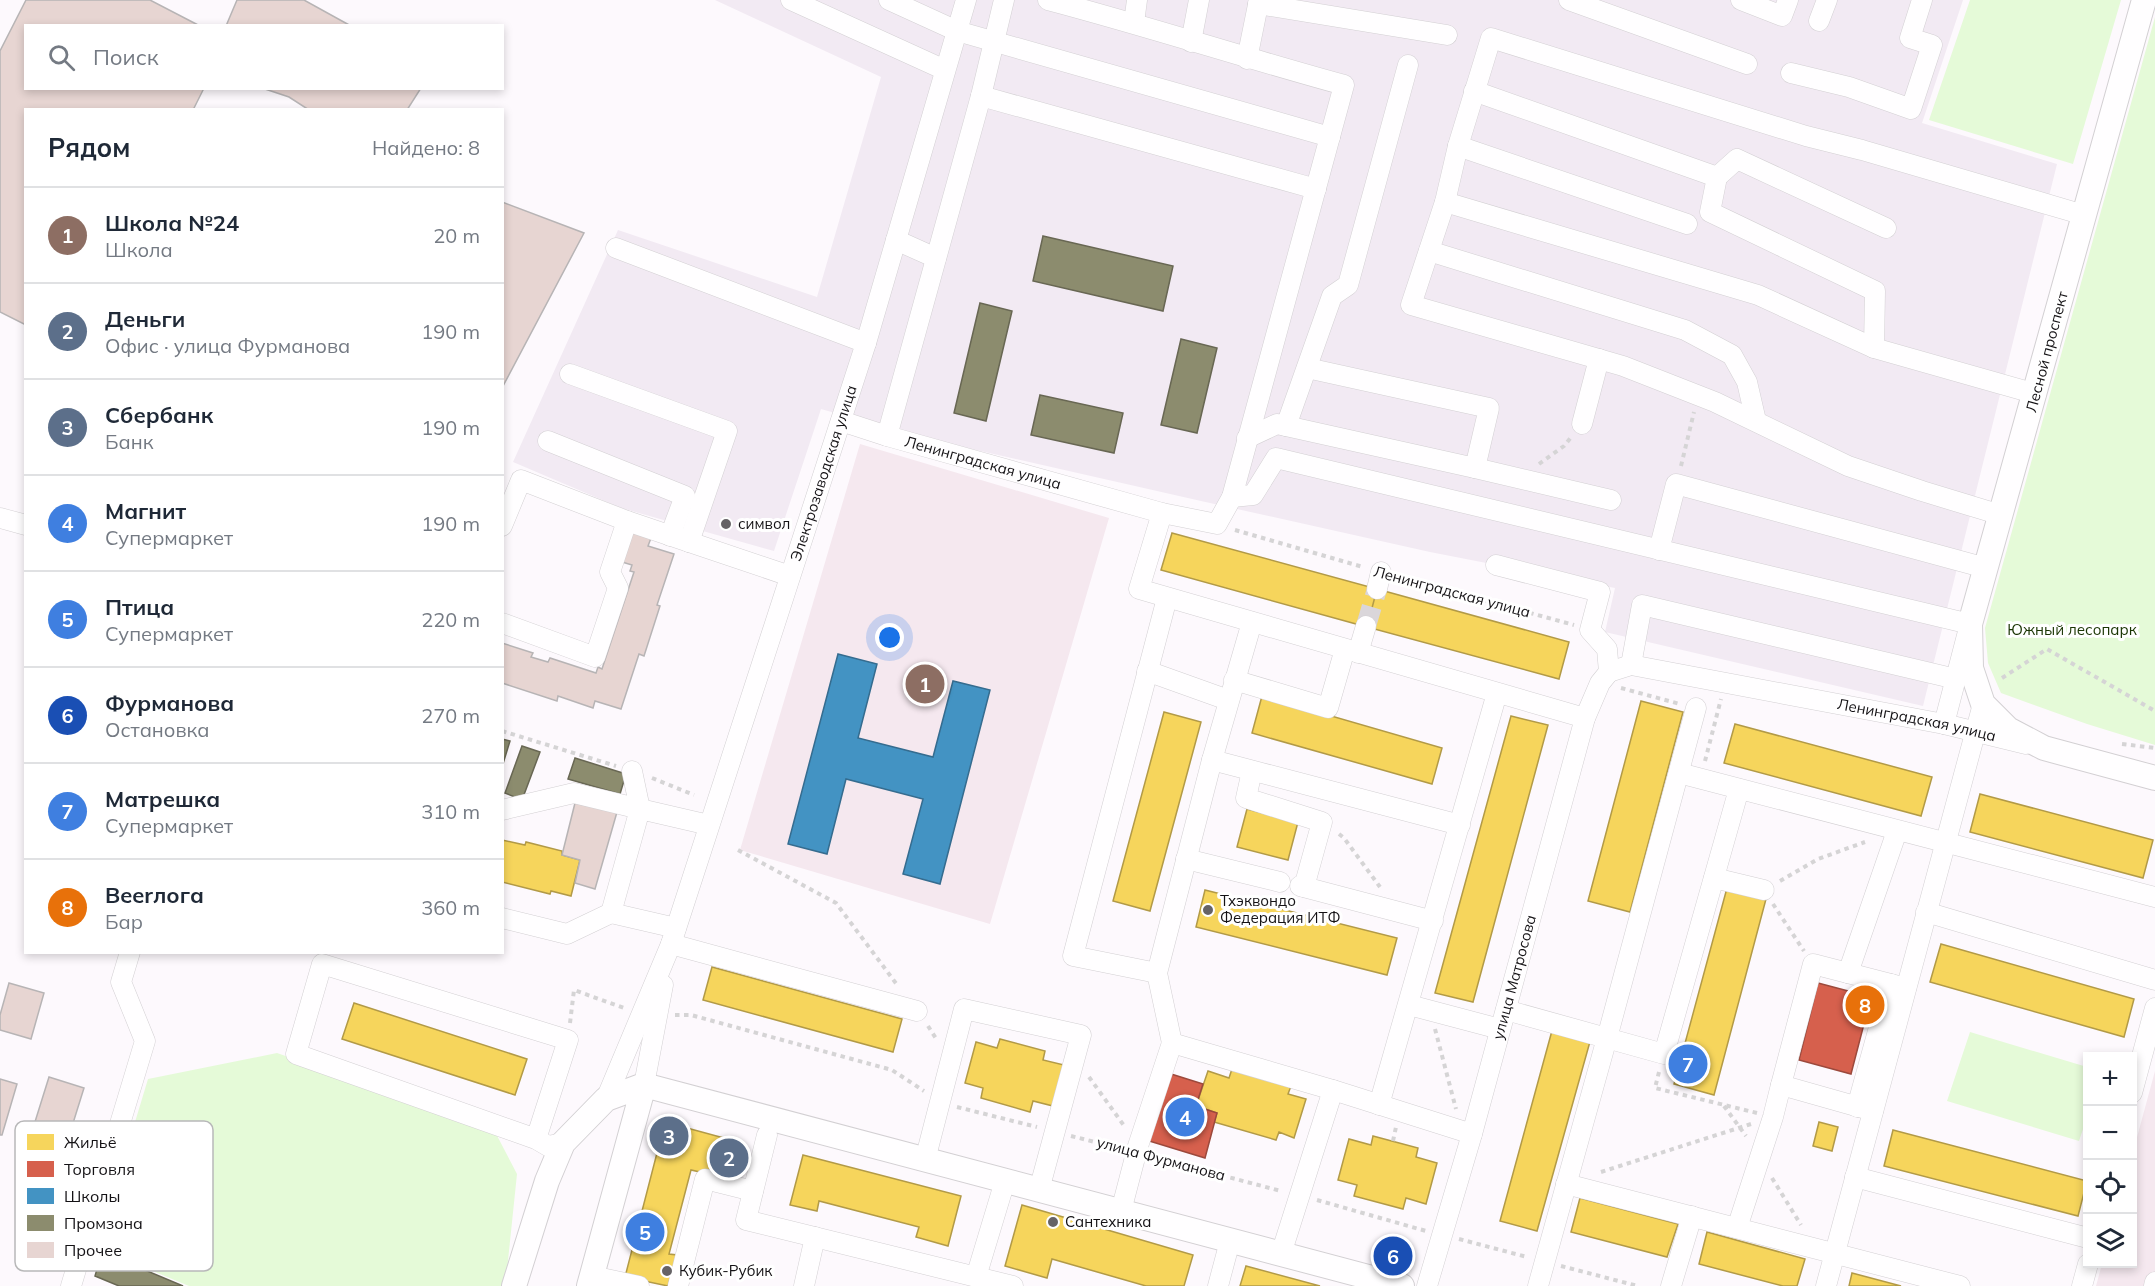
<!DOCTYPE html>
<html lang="ru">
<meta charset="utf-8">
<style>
:root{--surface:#fff;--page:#f2f2f3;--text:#1f2937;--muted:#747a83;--line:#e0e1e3;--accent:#b45309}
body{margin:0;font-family:Mulish,sans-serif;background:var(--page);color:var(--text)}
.controls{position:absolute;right:18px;bottom:18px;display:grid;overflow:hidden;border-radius:0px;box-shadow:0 3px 9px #0003}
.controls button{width:54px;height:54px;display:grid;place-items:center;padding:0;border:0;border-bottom:2px solid var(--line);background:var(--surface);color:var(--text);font:30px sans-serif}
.you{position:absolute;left:890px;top:638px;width:21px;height:21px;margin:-15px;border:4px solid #fff;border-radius:50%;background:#1a73e8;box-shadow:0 0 0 9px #1a73e833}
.badge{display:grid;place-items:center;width:39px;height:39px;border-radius:50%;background:var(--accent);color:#fff;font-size:20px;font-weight:700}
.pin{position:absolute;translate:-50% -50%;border:3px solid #fff;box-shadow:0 2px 6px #0006}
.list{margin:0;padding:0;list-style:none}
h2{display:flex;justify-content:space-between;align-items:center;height:78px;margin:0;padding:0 24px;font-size:26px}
h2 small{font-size:20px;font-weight:400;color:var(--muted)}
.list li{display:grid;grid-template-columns:39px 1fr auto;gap:18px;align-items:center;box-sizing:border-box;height:96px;padding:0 24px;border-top:2px solid var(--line)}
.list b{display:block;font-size:22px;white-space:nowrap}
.list p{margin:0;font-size:20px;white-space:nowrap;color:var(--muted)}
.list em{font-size:20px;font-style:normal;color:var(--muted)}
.icon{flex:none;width:33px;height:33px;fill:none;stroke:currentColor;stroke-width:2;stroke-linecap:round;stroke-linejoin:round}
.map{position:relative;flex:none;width:2155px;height:1286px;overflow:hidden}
.search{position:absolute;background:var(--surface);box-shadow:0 3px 9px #0003;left:24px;top:24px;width:480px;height:66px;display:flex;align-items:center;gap:15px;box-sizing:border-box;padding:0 21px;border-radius:0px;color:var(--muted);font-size:22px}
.panel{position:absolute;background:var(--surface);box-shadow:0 3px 9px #0003;left:24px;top:108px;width:480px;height:846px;border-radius:0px}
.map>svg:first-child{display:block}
</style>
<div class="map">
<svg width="2155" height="1286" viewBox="0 0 2155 1286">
<rect width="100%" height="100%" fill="#fdf9fd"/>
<path fill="#f2eaf3" d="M715 0H1963L1922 123 2057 164 1923 706 1605 632 1615 588 1430 552 1201 501 923 438 821 409 774 551 621 508 513 462 618 230 817 297 881 77Z"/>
<path fill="#f5e8ef" d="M860 444 1109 518 990 924 740 850Z
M2155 1071V1286H2096L2102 1264H2132L2133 1152Z"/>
<path fill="#e5fad8" d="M1970 0H2121L2073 164 1929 120Z
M2155 17V745L2087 724 2001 693 1988 663 1985 628Z
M1970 1032 2087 1067V1117L2079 1141 1947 1101Z
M277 1053 493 1128 517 1174 507 1270 503 1286H189L97 1248 148 1079Z"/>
<path fill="#f6d55c" stroke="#b29a47" stroke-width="1.5" d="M1172 533 1377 589 1367 627 1161 570Z
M1377 589 1569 642 1559 679 1367 627Z
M1262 696 1442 748 1432 784 1252 733Z
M1641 701 1683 712 1630 912 1588 901Z
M1164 712 1201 722 1150 911 1113 901Z
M1511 716 1548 725 1473 1002 1435 993Z
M1735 724 1932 777 1921 816 1724 763Z
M1980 794 2153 840 2143 878 1970 832Z
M1247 809 1298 822 1288 860 1237 847Z
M502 840 525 845 526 842 562 851V855L580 860 571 896 551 891 550 894 502 882Z
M1727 888 1766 899 1714 1095 1674 1084Z
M1205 890 1397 938 1387 975 1196 927Z
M1941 944 2134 999 2124 1037 1930 982Z
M712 967 902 1019 893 1052 703 1000Z
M354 1003 527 1059 515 1095 342 1039Z
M1553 1027 1591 1038 1537 1231 1500 1221Z
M1000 1039 1045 1051 1043 1060 1064 1065 1053 1106 1033 1101 1030 1112 981 1098 983 1088 965 1083 976 1042 997 1048Z
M1232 1069 1291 1086 1288 1094 1306 1099 1294 1138 1279 1132 1276 1140 1214 1122 1217 1113 1196 1106 1208 1071 1229 1078Z
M665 1122 735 1141 726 1178 691 1170 669 1254 677 1255 668 1286 625 1277Z
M1819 1122 1838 1127 1832 1151 1813 1146Z
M1893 1130 2087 1181 2078 1216 1884 1166Z
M1373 1136 1418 1148 1416 1157 1437 1163 1426 1204 1406 1198 1403 1209 1354 1196 1357 1185 1338 1180 1349 1139 1371 1145Z
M803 1155 961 1196 948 1246 916 1237 919 1227 819 1201 817 1211 790 1205Z
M1580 1198 1678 1224 1667 1257 1571 1232Z
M1022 1205 1193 1255 1184 1286H1146L1052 1259 1047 1278 1005 1266Z
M1707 1232 1805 1259 1797 1286H1783L1699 1264Z
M1246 1266 1320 1286H1240Z
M1852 1273 1901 1286H1849Z"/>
<path fill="#d6604d" stroke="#9c493c" stroke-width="1.5" d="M1818 983 1871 997 1851 1074 1799 1060Z
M1168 1073 1203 1084 1196 1106 1217 1113 1205 1158 1146 1140Z"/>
<path fill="#4393c3" stroke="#356c8f" stroke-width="1.5" d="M838 654 877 664 858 738 933 757 953 681 990 690 940 884 903 874 923 799 846 779 827 854 788 844Z"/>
<path fill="#8c8c6e" stroke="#686753" stroke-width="1.5" d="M1043 236 1173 266 1163 311 1033 281Z
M980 303 1012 311 986 421 954 413Z
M1181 339 1217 348 1197 433 1161 425Z
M1040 395 1123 413 1114 453 1031 435Z
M502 739 510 741 502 767Z
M522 746 540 752 522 800 505 793Z
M575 758 626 774 620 794 568 779Z
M102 1252 183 1286H119L95 1276Z"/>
<path fill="#e7d5d2" stroke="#b7b4b5" stroke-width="1.5" d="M26 0H150L200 26H26V88H204L193 110H26V325L0 312V51Z
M237 0H304L351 26H226Z
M262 88H421L407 110H309L289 97Z
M502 202 584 233 502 388Z
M632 532 651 538 648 546 674 554 657 605 660 606 644 656 639 654 621 709 595 701 593 708 558 696 557 701 502 683V643L533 653 531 657 548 662 550 658 596 673 598 667 602 669 634 572 630 571 632 565 622 562Z
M575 803 617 812 595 889 575 883 580 860 562 855Z
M9 983 44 993 31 1039 0 1030V1015Z
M49 1077 84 1088 64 1152 29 1141Z
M0 1079 17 1084 2 1135H0Z"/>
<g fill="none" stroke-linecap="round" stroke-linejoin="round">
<path stroke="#dad6da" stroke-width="20" stroke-dasharray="20 10" stroke-linecap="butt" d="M1366 626 1377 589"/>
<defs>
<g id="minor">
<path d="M791 0 945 70"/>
<path d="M889 0 957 31 1330 137"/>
<path d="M1569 0 1747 64"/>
<path d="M1741 0 1782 16 1788 0"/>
<path d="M1258 4 1447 35"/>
<path d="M1819 21 1827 0"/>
<path d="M1134 23 1137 0"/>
<path d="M1191 42 1199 0"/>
<path d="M1247 59 1259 0"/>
<path d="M1791 73 1849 87 1911 109 1932 45 1910 38 1922 0"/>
<path d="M1474 91 1717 177 1710 212 1875 291 1874 348"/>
<path d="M981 96 1316 189"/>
<path d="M1458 146 1687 224"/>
<path d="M1717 177 1737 159 1886 228"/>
<path d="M1445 202 1758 295 1874 348 2036 394"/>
<path d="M896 240 936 258"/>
<path d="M616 248 866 343"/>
<path d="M1429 251 1685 330 1732 355 1747 382 1756 421"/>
<path d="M570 374 727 431 689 542"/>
<path id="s1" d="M841 421 887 436 1162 513 1217 524 1232 497 1344 85C1245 58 1147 26 1048 0"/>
<path d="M1582 424 1599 359"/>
<path d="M1286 426 1475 468 1489 408 1307 368"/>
<path d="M887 436 981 96 1004 0"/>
<path d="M1247 438 1277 424 1286 426 1332 296 1348 285 1408 65"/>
<path d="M548 441 685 496 670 536"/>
<path d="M1475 468 1611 500"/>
<path d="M1232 497 1253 495 1276 458 1970 624 1944 724"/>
<path d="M1162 513 1139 589 1585 718"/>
<path d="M2001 515 1922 491 1848 466 1715 402 1623 366 1411 305 1445 202 1458 146 1491 38 1806 136 1862 150 2084 215"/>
<path d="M0 518 26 525"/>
<path d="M502 526 521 480 627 521 790 576"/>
<path d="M1659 550 1676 484 1986 568"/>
<path d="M1496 565 1600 592 1590 630 1607 649 1609 672"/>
<path d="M1377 589 1381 572"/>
<path d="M502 623 595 657 618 588 610 572 627 521"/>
<path d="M1358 653 1366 626"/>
<path d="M1631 665 1642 605 1956 679"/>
<path d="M1147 671 1228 700"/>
<path id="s2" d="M1609 672 1631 665 1944 724 2026 744"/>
<path d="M1234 680 1328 708 1345 649"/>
<path d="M1212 760 1460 825"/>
<path d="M1252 771 1246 798 1322 822 1304 887"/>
<path d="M1679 773 2155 897"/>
<path d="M502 810 574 793 640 809 632 771"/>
<path d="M1186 859 1280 882"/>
<path d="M1714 878 1764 890"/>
<path d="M1300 886 1433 921"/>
<path d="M1926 912 2155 980"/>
<path d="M502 918 567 934 611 913"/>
<path d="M676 928 611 913 640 809 709 825"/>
<path d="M671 944 917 1011"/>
<path d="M1157 973 1073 956 1167 598"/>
<path d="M1848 973 1897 831"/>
<path d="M1409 1005 1500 1029"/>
<path d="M1506 1010 1664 1054 1739 789"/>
<path d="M1172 1043 1157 973 1212 760 1252 622"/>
<path d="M644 1085 663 985"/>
<path d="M1781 1085 1813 964 1906 988"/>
<path d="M1333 1090 1472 1134"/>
<path d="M2132 1093 2155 1008"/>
<path id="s3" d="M606 1099 671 944 866 343 966 0"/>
<path d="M1379 1105 1497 693"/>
<path d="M1857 1107 1891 984"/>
<path d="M767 1135 746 1220 1013 1286"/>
<path d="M536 1139 296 1054 322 964 568 1040 536 1139 548 1146 563 1143"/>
<path d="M925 1160 964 1009 1081 1035 1039 1190"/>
<path d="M1855 1177 2088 1238"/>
<path d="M1566 1184 1960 1286"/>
<path d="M1121 1211 1138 1146 1172 1043 1333 1090 1281 1254"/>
<path d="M1737 1228 1773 1117 1781 1085 1873 1111"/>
<path d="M592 1276 639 1286"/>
<path d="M976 1277 1005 1181"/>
<path d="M71 1286 145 1041 121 982 130 952"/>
<path d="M678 1286 705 1179 753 1191"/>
<path d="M804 1286 815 1237"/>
<path d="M1218 1286 1230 1241"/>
<path id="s4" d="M1427 1286 1472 1134 1585 718 1600 683 1609 672"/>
<path d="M1538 1286 1607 1038 1696 708"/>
<path d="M1671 1286 1692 1216"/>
<path d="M1826 1286 1983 704"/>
<path d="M2082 1286 2088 1264"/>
<path d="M2154 1286 2155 1282"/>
</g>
<path id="major" d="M2144 0 1970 624 1971 668 1983 704 2008 729 2044 748 2155 778
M644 1085 1402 1286
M514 1286 547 1181 563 1143 606 1099 644 1085
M589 1286 644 1085"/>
</defs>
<use href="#minor" stroke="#d3d0d3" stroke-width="21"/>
<use href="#major" stroke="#d3d0d3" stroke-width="26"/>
<path stroke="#d5d4d5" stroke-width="4" stroke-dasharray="4.5 4.5" stroke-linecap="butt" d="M1539 464 1564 446 1572 436
M1681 466 1694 412
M1235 530 1363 567
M1399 577 1574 625
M2002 678 2047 649 2155 711
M1621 688 1680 704
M502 731 616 766
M2122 744 2155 748
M1705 761 1721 699
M652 778 694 795
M1339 834 1344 838 1380 887
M738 850 836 903 898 986
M1780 881 1818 859 1865 842
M1773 904 1804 951
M675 1015H691L892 1070 924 1091
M570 1023 574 990 624 1008
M928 1026 937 1040
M1435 1029 1456 1109
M1659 1072 1655 1088 1757 1113
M1089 1077 1125 1127
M1724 1106 1746 1136
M957 1107 1037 1127
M1071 1136 1119 1148
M1393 1141 1396 1127
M1152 1157 1281 1191
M1601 1172 1751 1124
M1772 1178 1801 1225
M1317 1200 1426 1231
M1459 1239 1527 1257
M1561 1266 1638 1286"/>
<use href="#minor" stroke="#fffeff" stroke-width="20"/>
<use href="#major" stroke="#fffeff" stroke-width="24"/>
</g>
<g fill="#666366" stroke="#fff" stroke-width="2">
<circle cx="726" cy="524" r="6"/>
<circle cx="1208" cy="910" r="6"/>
<circle cx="1053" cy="1222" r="6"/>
<circle cx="667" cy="1271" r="6"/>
</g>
<g text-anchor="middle" stroke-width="6" stroke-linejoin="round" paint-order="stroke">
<g font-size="15" fill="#141215" stroke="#fff">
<text transform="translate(2047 352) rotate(-75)" y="5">Лесной проспект</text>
<text dy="5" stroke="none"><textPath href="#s1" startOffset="148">Ленинградская улица</textPath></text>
<text dy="5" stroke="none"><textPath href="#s3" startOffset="663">Электрозаводская улица</textPath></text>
<text transform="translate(1452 592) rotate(15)" y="5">Ленинградская улица</text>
<text dy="5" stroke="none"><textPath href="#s2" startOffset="314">Ленинградская улица</textPath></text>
<text dy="5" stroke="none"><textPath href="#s4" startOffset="321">улица Матросова</textPath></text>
<text transform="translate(1161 1159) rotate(15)" y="5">улица Фурманова</text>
</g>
<g font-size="15" fill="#141215" stroke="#fff" text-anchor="start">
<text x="738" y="529">символ</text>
<text x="1220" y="906">Тхэквондо<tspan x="1220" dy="17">Федерация ИТФ</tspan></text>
<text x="1065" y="1227">Сантехника</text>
<text x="679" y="1276">Кубик-Рубик</text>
</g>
<g font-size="15" fill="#1a3503" stroke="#fff">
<text x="2072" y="635">Южный лесопарк</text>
</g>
</g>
<rect x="15" y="1121" width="198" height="150" rx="9" fill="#fff" stroke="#b8b8b9" stroke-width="1.5"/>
<rect x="27" y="1134" width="27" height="16" fill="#f6d55c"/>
<rect x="27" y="1161" width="27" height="16" fill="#d6604d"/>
<rect x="27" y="1188" width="27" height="16" fill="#4393c3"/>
<rect x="27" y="1215" width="27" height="16" fill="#8c8c6e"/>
<rect x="27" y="1242" width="27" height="16" fill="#e7d5d2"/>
<g font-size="16" fill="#141215">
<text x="64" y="1148">Жильё</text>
<text x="64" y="1175">Торговля</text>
<text x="64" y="1202">Школы</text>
<text x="64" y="1229">Промзона</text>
<text x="64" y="1256">Прочее</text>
</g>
</svg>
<div class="controls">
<button>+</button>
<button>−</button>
<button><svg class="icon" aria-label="locate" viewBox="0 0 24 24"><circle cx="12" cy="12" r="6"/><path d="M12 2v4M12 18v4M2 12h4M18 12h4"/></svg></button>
<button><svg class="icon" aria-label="layers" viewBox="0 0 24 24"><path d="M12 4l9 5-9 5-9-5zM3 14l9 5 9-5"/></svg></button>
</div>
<div class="you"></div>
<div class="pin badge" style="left:925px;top:684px;background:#8d6e63">1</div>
<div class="pin badge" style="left:729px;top:1158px;background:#5c6f8a">2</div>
<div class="pin badge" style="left:669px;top:1136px;background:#5c6f8a">3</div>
<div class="pin badge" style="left:1185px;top:1117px;background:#3f7fe0">4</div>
<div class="pin badge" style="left:645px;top:1232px;background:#3f7fe0">5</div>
<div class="pin badge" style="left:1393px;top:1256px;background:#1a4fb4">6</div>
<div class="pin badge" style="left:1688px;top:1064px;background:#3f7fe0">7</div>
<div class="pin badge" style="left:1865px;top:1005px;background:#e8710a">8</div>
<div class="search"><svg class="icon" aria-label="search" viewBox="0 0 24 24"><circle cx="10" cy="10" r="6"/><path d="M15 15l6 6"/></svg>Поиск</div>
<section class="panel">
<h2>Рядом<small>Найдено: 8</small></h2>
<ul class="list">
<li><span class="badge" style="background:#8d6e63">1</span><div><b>Школа №24</b><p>Школа</p></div><em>20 m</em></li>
<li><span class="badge" style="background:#5c6f8a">2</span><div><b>Деньги</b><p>Офис · улица Фурманова</p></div><em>190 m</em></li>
<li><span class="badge" style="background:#5c6f8a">3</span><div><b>Сбербанк</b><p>Банк</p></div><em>190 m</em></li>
<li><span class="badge" style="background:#3f7fe0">4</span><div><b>Магнит</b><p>Супермаркет</p></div><em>190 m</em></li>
<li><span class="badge" style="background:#3f7fe0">5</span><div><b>Птица</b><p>Супермаркет</p></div><em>220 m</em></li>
<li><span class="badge" style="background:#1a4fb4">6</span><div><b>Фурманова</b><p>Остановка</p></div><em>270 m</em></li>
<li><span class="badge" style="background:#3f7fe0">7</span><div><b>Матрешка</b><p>Супермаркет</p></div><em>310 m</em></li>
<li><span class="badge" style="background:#e8710a">8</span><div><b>Beerлога</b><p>Бар</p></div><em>360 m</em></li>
</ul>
</section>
</div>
